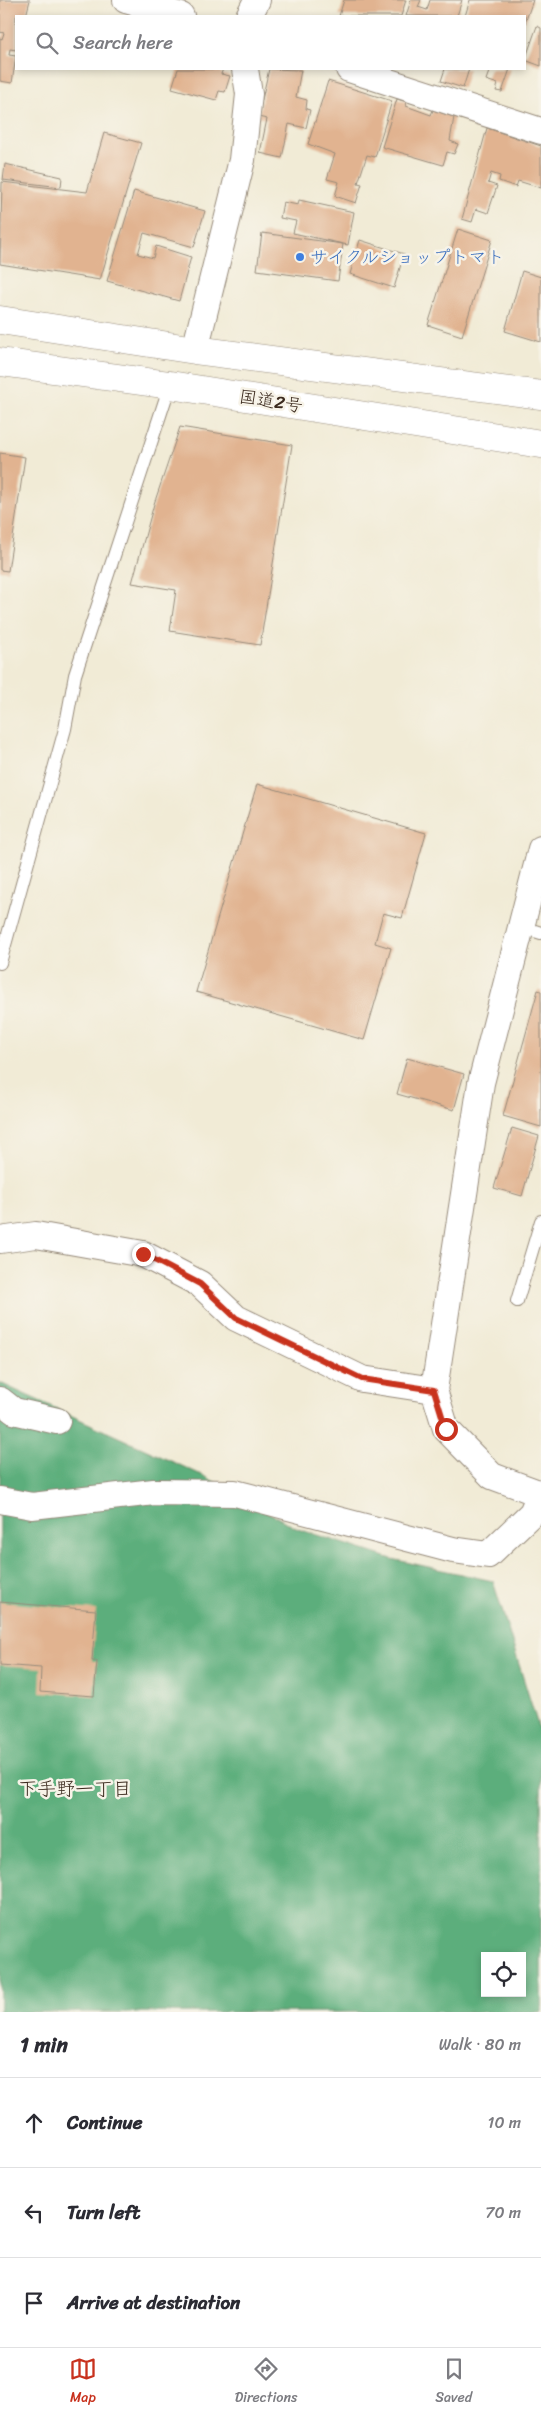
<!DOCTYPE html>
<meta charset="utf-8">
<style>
:root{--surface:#fff;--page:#f2f2f3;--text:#2b2b33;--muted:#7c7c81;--line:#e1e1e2;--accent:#c8321e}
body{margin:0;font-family:Sriracha,"Klee One",sans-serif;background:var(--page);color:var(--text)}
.controls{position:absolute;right:15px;bottom:15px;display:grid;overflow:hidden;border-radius:0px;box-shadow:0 2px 8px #0003}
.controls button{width:45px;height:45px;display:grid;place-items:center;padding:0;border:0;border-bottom:1px solid var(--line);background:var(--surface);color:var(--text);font:25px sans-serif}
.stop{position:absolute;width:15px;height:15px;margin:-11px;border:4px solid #c8321e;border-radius:50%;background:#fff}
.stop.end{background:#c8321e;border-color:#fff;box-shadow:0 1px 5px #0008}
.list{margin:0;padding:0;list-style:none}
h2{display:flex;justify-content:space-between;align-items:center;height:65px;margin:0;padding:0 20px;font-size:21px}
h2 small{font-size:16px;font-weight:400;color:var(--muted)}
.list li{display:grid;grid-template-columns:32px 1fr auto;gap:15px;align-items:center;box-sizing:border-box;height:90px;padding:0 20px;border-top:1px solid var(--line)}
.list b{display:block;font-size:19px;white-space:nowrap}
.list em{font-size:16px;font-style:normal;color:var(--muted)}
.icon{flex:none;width:28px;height:28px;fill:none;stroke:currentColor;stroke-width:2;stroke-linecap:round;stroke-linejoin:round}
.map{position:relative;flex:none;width:541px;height:2012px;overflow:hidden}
.search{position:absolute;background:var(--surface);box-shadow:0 2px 8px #0003;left:15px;right:15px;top:15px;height:55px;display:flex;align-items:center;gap:12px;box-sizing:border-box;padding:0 18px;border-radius:0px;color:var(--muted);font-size:19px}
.sheet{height:335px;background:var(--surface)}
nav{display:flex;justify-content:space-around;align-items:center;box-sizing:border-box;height:70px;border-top:1px solid var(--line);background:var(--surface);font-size:14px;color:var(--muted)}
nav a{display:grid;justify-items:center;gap:2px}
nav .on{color:var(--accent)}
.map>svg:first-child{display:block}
</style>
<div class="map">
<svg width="541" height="2012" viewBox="0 0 541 2012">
<rect width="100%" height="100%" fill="#f7f3e8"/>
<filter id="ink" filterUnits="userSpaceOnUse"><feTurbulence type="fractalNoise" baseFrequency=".02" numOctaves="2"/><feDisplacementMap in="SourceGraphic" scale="10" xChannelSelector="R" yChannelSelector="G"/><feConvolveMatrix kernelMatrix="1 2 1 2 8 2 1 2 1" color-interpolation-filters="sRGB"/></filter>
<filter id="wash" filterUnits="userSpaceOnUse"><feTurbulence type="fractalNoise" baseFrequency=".0096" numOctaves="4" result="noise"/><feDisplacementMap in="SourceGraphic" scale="20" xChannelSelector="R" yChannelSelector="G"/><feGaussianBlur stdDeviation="1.12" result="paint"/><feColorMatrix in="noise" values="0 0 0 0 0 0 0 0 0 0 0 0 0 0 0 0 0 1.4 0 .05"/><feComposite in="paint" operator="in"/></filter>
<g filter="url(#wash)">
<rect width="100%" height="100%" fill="#f1ebd6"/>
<path fill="#5cae7b" stroke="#4c6c4c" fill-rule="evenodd" d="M0 1383 206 1477 298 1529 392 1559 493 1581 541 1735V2012H0ZM485 1956H522V1993H485Z"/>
<g id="blocks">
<path fill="#e1b390" d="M0 0H30L26 16H16V50L10 49 9 55 16 56 12 83 0 81V38L2 39 4 33 0 32Z
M344 0H406L401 16H339Z
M411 0H421L418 7 427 10 430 0H462L457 16H406Z
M470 0H533L525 23V16H465Z
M537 26 541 28V66L525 60Z
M178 69H223L221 74 230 76 225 92 219 91 216 100 172 88Z
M269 69 301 70 296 97 307 100 306 109 310 110 306 128 289 124 282 158 260 153 267 119 258 117Z
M445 69H469L463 88 441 81Z
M490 69H510L502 92 496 91 498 84 486 80Z
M328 81 392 101 375 157 367 155 358 183 362 184 356 203 335 196 339 182 327 179 335 154 308 144Z
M397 99 407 102 406 106 431 115 433 110 454 117 450 141 458 144 454 154 447 152 443 165 382 147Z
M487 128 541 146V188L518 181 516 187 499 181 500 176 491 173 488 183 497 186 488 213 476 209 472 222 462 219Z
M104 133 141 143 100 280 0 264 2 182 87 192Z
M5 164 62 177 61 187 3 180Z
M134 191 205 211 194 247 144 233 138 254 153 258 156 246 191 257 179 301 107 281Z
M299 200 354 212 348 245 293 233 296 221 280 218 283 202 298 205Z
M458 229 492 240 462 336 428 325Z
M262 233 343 244 338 281 257 270Z
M360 240 404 254 394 288 350 274Z
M522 271 541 277V342L505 331Z
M180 427 292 445 260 645 170 631 176 590 132 583 154 504Z
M0 453 25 457 8 571 0 570Z
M257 784 426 833 402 918 383 913 375 943 391 948 364 1040 196 992Z
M538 990 541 991V1127L503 1116Z
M407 1058 464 1074 454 1110 397 1094Z
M512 1128 539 1136 522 1196 494 1188Z
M0 1602 96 1610 92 1661H97L94 1696 40 1692 41 1668 0 1665Z"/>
</g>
</g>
<g filter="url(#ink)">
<use href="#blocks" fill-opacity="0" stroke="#968a7a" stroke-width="1"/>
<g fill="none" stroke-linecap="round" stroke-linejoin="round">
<defs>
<path id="service" d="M522 927 541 933
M0 963 65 729 75 675 170 385
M517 1301 541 1221"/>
<path id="minor" d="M126 0 181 16
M249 16 257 0
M349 69 541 131
M195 350 242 160 249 94 245 69
M541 849 481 1083 434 1390 446 1429 492 1476 541 1494
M0 1240 36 1235 143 1254 200 1284 236 1318 362 1379 434 1390
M0 1400 14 1411 57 1421
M0 1500 32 1506 154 1492 235 1493 453 1550 488 1555 532 1513 540 1494"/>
<path id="trunk" d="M0 320 195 350 541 395
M0 362 170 385 541 444"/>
</defs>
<use href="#service" stroke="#968a7a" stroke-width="14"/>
<use href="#minor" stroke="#968a7a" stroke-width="28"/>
<use href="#trunk" stroke="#968a7a" stroke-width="29"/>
<use href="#service" stroke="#fff" stroke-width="12"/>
<use href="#minor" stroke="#fff" stroke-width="26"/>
<use href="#trunk" stroke="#fff" stroke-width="28"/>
</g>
</g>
<g fill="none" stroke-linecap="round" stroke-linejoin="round" filter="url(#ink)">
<path stroke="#c8321e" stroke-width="6" d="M143 1254 200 1284 236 1318 362 1379 434 1390 446 1429"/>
</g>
<circle fill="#3f7fe0" stroke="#f7f3e8" stroke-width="2" cx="300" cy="257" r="5"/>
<g text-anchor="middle" stroke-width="5" stroke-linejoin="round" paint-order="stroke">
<g font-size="18" fill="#366cbe" stroke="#f7f3e8" text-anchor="start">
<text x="310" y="263">サイクルショップトマト</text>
</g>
<g font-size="18" fill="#3b2a1e" stroke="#f7f3e8">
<text transform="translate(271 401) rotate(9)" y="6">国道2号</text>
</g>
<g font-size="19" fill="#3b2a1e" stroke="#f7f3e8">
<text x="75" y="1795">下手野一丁目</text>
</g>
</g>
</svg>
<div class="controls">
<button><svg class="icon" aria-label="locate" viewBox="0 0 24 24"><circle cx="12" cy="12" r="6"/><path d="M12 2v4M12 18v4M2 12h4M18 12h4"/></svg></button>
</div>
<div class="stop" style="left:446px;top:1429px"></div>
<div class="stop end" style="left:143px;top:1254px"></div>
<div class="search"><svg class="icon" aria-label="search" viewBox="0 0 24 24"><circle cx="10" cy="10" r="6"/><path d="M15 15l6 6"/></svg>Search here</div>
</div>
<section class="sheet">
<h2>1 min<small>Walk · 80 m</small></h2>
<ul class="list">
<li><svg class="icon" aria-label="ahead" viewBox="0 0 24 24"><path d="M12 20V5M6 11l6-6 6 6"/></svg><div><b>Continue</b></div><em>10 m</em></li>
<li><svg class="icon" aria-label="left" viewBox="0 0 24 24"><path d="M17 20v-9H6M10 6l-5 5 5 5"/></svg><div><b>Turn left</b></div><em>70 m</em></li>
<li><svg class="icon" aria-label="arrive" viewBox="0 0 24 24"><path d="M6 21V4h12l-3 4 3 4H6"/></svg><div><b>Arrive at destination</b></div></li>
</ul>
</section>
<nav>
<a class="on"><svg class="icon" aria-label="map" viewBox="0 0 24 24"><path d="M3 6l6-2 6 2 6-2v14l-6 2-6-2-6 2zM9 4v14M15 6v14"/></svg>Map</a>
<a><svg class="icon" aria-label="directions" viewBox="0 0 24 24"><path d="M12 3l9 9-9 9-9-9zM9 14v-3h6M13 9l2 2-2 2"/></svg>Directions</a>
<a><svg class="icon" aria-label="saved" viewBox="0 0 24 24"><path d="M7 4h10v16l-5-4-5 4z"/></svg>Saved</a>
</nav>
